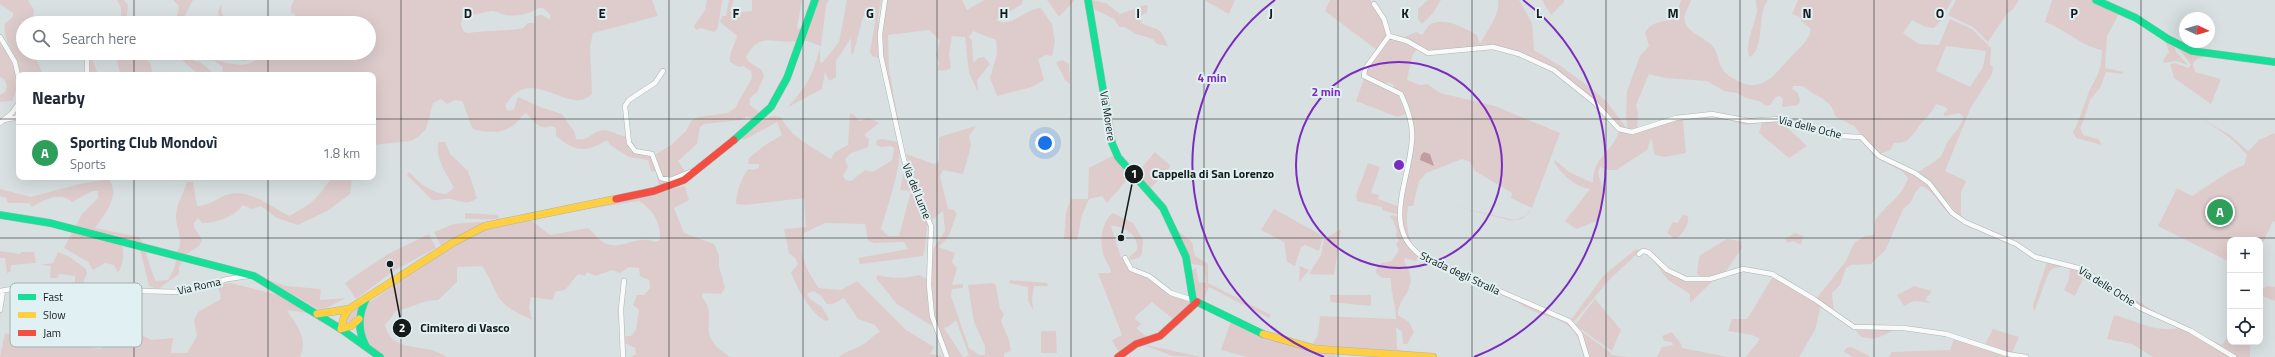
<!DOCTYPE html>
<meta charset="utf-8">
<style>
:root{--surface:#fff;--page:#f6f6f7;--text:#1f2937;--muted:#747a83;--line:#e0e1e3;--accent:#595f60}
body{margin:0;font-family:"Titillium Web",sans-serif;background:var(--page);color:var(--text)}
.controls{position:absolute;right:12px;bottom:12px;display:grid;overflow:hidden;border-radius:8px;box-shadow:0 4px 16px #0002}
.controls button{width:36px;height:36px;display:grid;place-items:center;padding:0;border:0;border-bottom:1px solid var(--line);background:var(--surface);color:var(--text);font:20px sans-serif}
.compass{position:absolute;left:2179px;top:12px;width:36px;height:36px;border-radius:50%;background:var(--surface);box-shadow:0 4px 16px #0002;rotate:94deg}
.you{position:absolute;left:1045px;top:143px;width:14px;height:14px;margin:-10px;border:3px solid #fff;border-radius:50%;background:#1a73e8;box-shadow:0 0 0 6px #1a73e833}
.badge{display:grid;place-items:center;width:26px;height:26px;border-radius:50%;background:var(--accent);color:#fff;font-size:13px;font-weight:700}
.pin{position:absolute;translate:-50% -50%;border:2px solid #fff;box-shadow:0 1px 4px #0006}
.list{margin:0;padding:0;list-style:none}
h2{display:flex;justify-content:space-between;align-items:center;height:52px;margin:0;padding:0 16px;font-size:17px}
h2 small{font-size:13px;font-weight:400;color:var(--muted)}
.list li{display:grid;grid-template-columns:26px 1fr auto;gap:12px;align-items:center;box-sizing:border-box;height:56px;padding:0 16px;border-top:1px solid var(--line)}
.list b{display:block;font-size:15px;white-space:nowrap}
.list p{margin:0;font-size:13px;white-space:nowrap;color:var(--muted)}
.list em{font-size:13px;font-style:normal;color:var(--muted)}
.icon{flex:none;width:22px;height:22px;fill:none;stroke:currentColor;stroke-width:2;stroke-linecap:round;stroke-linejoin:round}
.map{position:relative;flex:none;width:2275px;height:357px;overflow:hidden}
.search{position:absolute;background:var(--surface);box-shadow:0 4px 16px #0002;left:16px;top:16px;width:360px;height:44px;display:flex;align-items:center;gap:10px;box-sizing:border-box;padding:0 14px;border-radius:22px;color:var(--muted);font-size:15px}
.panel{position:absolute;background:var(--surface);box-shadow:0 4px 16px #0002;left:16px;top:72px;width:360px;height:108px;border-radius:8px}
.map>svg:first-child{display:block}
</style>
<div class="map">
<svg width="2275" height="357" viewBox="0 0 2275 357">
<rect width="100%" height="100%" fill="#d8e0e1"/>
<path fill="#decccd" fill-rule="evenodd" d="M0 0H28L34 10 32 23H23V53H34L43 75H20C18 54 2 43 5 23L13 17V13L0 4Z
M117 0H124L128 5 126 23H121V8Z
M173 0H193L184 17V23H176L179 6Z
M294 0H652L658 16 593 33 590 46 592 94C568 118 531 61 505 106L508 111 514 109 518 97 540 107 562 114 575 133 576 139C590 141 591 132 602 130 609 130 619 135 626 137L630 151 650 156C656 168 654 180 670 181L659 186 656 172 651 171 648 160 629 157 610 145 607 140C586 153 575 152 556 136V128L551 126C539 131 534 121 526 113 520 116 520 120 515 124 503 134 488 133 473 129 468 120 467 111 462 101L455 100 447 104 441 99 433 103 426 129 419 136 411 141 373 145V75H227L222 71 223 67 212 59C234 64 247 71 264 53H369V23H301L293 13H291V6ZM538 8H543L551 16 549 19 542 15 535 16 534 23H528C526 24 525 26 523 28 520 30 478 31 469 33L464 32 461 25 462 18C466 16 489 11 493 11 497 11 501 14 505 15 515 17 530 14 538 8Z
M707 0H722L718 27 715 32 701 28 696 30 694 26 705 10Z
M729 0H734L730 10 734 13 752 11V0H802L797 28 801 29 797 41C773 45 760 30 746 57L749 62 762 70 764 77 757 92 750 98V105L760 113 753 120 747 116 742 120 704 124 700 127 697 144 678 161 685 171 674 177 662 176 659 171 656 154 671 145 686 131 691 121 698 117 728 113 735 108 752 78 751 71 743 66 739 67 730 62C729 51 735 46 737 36L720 22 722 16H726Z
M817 0H829L826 5 821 46 804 40Z
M847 0H881L878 18 879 58 872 56 870 52 875 22 870 11 863 17 853 55 851 52V38L836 61V77L829 81 825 72 822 89 788 107C808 85 812 76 820 48V63L823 62 839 42Z
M886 0H962L967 10 984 0H1023L1022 4 996 20C1012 29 1024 9 1041 8L1052 24 1055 42 1052 56 1046 55 1038 59 1044 80 1032 87 997 96 990 78 997 54 996 40 973 31 969 37 972 40 973 63 978 58 984 57 990 64 977 80 978 92 969 73 965 37 952 36 949 54 951 68 947 70 937 71 939 63 936 55 940 40 929 30 888 35 889 69 900 130 887 81 882 48Z
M1047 0H1075L1059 17Z
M1091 0 1106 3 1120 14 1145 5 1148 6 1147 12 1140 17 1141 23C1159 32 1158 23 1168 46L1157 44 1153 39 1136 34 1125 27H1119L1114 19 1092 8Z
M1204 0H1235L1229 14Z
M1330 0H1370L1386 27 1388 35 1377 50 1325 11Z
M1428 0H1441L1433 13 1422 24 1418 19V9Z
M1498 0H1519L1532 23 1534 50 1562 67 1591 88 1607 102 1625 126V131L1567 80 1520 53 1495 46 1438 52 1425 50 1403 38 1416 32 1422 35 1429 25C1444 16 1464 28 1477 35L1480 44C1486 31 1501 15 1498 0Z
M1542 0H1564V2L1551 15Z
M1681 0H1691C1690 5 1686 9 1685 14 1680 32 1706 36 1714 48 1718 54 1718 62 1722 68 1725 74 1732 78 1738 81 1762 94 1775 74 1790 58 1797 50 1810 40 1811 29L1802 22 1800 17 1792 14 1798 0H1952L1942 19 1934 28 1925 27 1912 20 1903 33 1919 44 1939 45 1950 19 1972 29 1991 48 1990 64 1993 67 1992 74 1971 107 1945 171 1966 181 1961 192V218L1933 185 1917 172C1921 171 1936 161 1940 157 1943 154 1945 147 1947 143 1952 134 1962 128 1963 117L1960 113 1944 116V113L1948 110 1945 107 1936 104C1931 115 1926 117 1919 126 1912 136 1908 144 1894 143L1890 150 1880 154 1876 152 1854 126 1836 117 1831 106 1822 98 1814 94 1803 86H1793L1792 89 1798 93 1800 101 1798 105 1782 107 1783 99 1780 96 1776 97 1770 105 1766 106 1759 101 1746 98 1737 93 1724 91 1707 81 1665 78 1649 74 1636 105 1638 112 1637 130 1628 131 1626 118 1627 91 1640 56 1649 46 1645 32C1660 12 1672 33 1681 0ZM1946 46 1986 51 1983 67 1970 87 1936 71Z
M1756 0H1768C1756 15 1766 47 1750 57 1743 49 1755 22 1757 12 1758 8 1755 5 1756 0Z
M1956 0H2019L2014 8 2006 15 1988 42 1973 27 1948 15Z
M2052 0H2090L2120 12 2107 36 2105 68 2124 72 2122 74 2106 72 2100 88 2090 100 2083 122 2080 128 2083 135 2098 139 2102 145 2076 138 2073 132C2080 120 2083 107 2088 94 2097 74 2101 75 2102 50 2081 46 2065 29 2045 22Z
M221 4 222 14 227 23H220L218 12Z
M2156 34 2174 45 2176 52 2188 65 2176 61 2164 63 2163 60 2169 52 2166 43Z
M1390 38 1409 44 1417 49 1412 56 1407 80 1420 85 1427 84 1440 93 1495 106 1560 133 1532 208C1527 217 1520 222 1509 220L1453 206 1515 220 1525 216 1532 208 1511 198 1512 193 1475 171 1470 162 1462 159 1426 173 1419 181 1413 206H1408C1406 222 1406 241 1419 253 1427 260 1442 263 1451 267V268C1439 263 1426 259 1416 250 1385 223 1412 173 1414 139 1414 129 1410 119 1407 110 1404 99 1403 93 1392 89L1394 85 1387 82 1385 86 1382 82 1367 77 1365 73Z
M0 43C12 60 23 81 12 101L0 102V95L5 92 7 86 4 79 0 77Z
M2178 47 2205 56 2197 59 2193 63 2195 72 2221 79 2211 104 2174 78 2170 64 2175 63 2188 68 2191 65Z
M114 53H141L150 63 153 75H121Z
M195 53 194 61 200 62 216 75H199L182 60V56Z
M207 53H237L238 56 243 57 252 53H258L245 61Z
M92 59 93 61 98 75H89V63Z
M1063 60 1069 64 1070 84 1065 80 1056 62Z
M1364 79C1377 83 1386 89 1398 94L1406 114 1397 117 1356 101Z
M850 113 854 115 859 121 869 118 879 123 864 135 869 139 868 147 851 153 845 159 848 167 843 176 846 180 851 181 865 170 873 172 892 160 894 148 891 146 881 147 876 145 877 140 882 139 899 142C904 160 887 208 881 229L888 236H899L911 191 900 190 904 170 928 223C925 235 927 243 923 256L860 264 858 258 908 249 904 242 874 243 868 241 865 224 825 223 804 233C797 254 807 271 819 288L841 290 857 281 906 330 934 347 930 354 945 357H839C847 349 857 350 865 343 871 339 873 335 880 332L875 325 858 319 844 298 833 304H827L820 295 813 291 807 294 810 299 822 307 829 319 827 321C812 317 796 286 791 272L798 264 795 258 789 253 784 229 806 227 804 198 746 205 736 204C737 190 740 181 748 169L753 170 759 168V164H748L749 158 765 145 782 135 777 122 744 140 741 138C752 129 766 113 781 117 790 137 814 148 831 159L835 152 848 145Z
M1712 115 1750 122 1762 121 1765 123V120H1781L1838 137 1861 138 1876 156 1914 174 1927 184 1955 217C1939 209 1938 193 1921 186L1915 193 1911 202 1903 209 1886 249 1871 264 1851 265 1846 268 1840 285 1832 293 1834 311 1816 299 1846 261 1854 243 1865 236 1873 235C1876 229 1872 224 1877 218 1889 202 1900 199 1908 178L1903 172 1875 157 1862 140 1850 137 1839 138 1780 121 1807 146 1789 158 1759 133 1762 122 1745 125Z
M2195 115 2230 135 2248 151 2259 140 2275 133V222L2273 221 2260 249V240H2230V262L2158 226 2177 188 2192 196 2230 171 2244 165 2247 155C2232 137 2215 127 2195 115Z
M1690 117 1683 121 1686 153 1664 157 1655 155 1651 138 1647 150 1616 170H1609L1600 167 1598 173 1604 192 1600 217 1597 221 1576 229 1565 221 1590 189C1574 187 1562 174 1554 162L1555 160 1569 172 1593 183C1592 157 1613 152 1619 131L1631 133 1664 123Z
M976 126 969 136 971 146 963 174 943 170 940 176 948 209 954 210 957 215C949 229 954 235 938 247L955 253 952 262 957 268 952 285 963 284V288L952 289 951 296 969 348 979 355H985V346L974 322 968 285 993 283 996 285 1000 309 1004 314 1001 321 1009 340 1011 351 1004 353V357H965L969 355 956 320 948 327 944 328 963 357H950L935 321 931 291 933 249 945 231 943 211 932 220 914 180 906 154 934 164 939 162V137Z
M439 142H445L450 154 468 171 477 198C467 206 462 201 450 199 444 198 438 201 432 200L407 175 409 172C421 184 429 192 446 194L454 188C448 175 433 157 439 142Z
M1155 152 1171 166 1151 188 1136 174Z
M1114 155 1133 178 1126 181 1107 203 1102 196 1089 199 1082 215 1077 240 1064 239 1066 212 1071 199H1088L1089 168Z
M1368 163 1380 167 1371 193 1379 195 1378 199 1400 207 1399 215 1382 210V207L1357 201 1356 195Z
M331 177H352L350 194 327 211 298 225 277 218 261 206 252 209 243 205C234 217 217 223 202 223L198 218 194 223V227L202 240 199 246 185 255 177 253C185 236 175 231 176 214 177 203 184 193 187 182H193L197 206C209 206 216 199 226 195 250 187 271 208 290 216 304 207 315 202 324 188 327 183 330 182 331 177Z
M109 179C121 197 105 213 95 228L139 237 145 246 75 227 82 214 98 198V191H92L72 202C60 191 44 200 32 207L29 203H8L6 198 0 196V189L31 197 80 184Z
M685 186 689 200 674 208 684 233 714 244 719 255V266L725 288 721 294 703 293 702 297C716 313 704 324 711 339 715 347 723 352 730 357H631L636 354 635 348 625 343V336H631L636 330 639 310 633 305 637 295H644L650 288 649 280 640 276 639 268 629 267 620 273 612 270 596 276 587 272 585 276 578 274 565 290 555 292 553 300 531 297 529 307 532 320C521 314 508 310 500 299 493 289 490 277 482 266L457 267V282L438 300C423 300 411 308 396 311L385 325C391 347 407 345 426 349 434 350 440 353 447 357H385C364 342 354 328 368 303L445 251 488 227 526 219 532 221 550 235 588 228C594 233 600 242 607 244 622 250 636 234 655 242L660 240C661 223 653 209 639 201L544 216Z
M1274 209 1323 236 1319 251 1305 245 1301 247 1295 266 1287 262 1284 242 1261 230Z
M465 213 497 215 500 218C488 221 477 218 465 219Z
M1113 213 1133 223 1143 240 1142 254 1139 258 1130 260 1129 257 1137 250C1140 236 1124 225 1111 226L1120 255 1129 270 1151 279 1168 295 1190 301 1191 304 1174 320 1152 302 1137 315 1135 319 1142 324 1136 328 1148 338 1132 342 1119 353 1112 340 1122 335 1098 273H1111C1111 267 1106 263 1104 256 1099 242 1101 222 1113 213Z
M1392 215 1399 217C1399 234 1406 246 1419 257L1416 261 1405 258 1404 260C1405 265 1409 269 1410 274 1414 292 1397 300 1398 315L1409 322 1414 332 1407 344H1403L1402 332 1396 327 1397 349 1410 353 1311 346 1318 335 1320 316 1396 319C1396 305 1390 291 1391 278H1382L1376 273V269L1382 263 1392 261 1399 250 1396 244 1399 240 1396 235 1397 232 1393 220 1390 217Z
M1682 215 1688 216C1690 224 1682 236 1675 239L1667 233 1673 222 1678 223Z
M480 222 486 223 465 232 441 246 434 232 454 224Z
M1174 228 1192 242 1195 256 1208 264V283L1271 315 1269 318 1209 287 1203 301 1196 297 1192 270 1196 268 1199 283 1206 282 1204 266 1192 264Z
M1341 229 1334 275 1309 274 1321 255 1324 239Z
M73 231 122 244C124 255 124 263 118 273L114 265 105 263 93 270 88 262 64 248Z
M1795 233 1803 236 1801 245 1793 241 1787 243 1785 239Z
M429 234 436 248 395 270 356 299 345 283 388 254Z
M1727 239 1741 241 1742 248 1724 274 1703 280 1697 273 1699 257 1702 254Z
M140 249 145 250 153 275 156 281 168 280 173 271 177 258 183 260 179 267V274L158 289 149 286Z
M1636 249 1639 250 1637 254 1610 279 1573 323 1570 321 1604 275Z
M0 251 20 254 21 252H34L36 263 11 265 10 272 7 273 5 258H0Z
M58 252 68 256 86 269 87 274 84 280 83 288 67 287V284H75V276L59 274 58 278H50L51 266 40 265 53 263Z
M1648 254C1671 273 1682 285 1714 280L1690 303V294L1668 280Z
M2047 262 2064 267C2060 267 2054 267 2051 270 2046 275 2039 302 2034 312L2033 305Z
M1300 266 1309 270 1299 282Z
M2070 268 2086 273 2075 296 2064 290 2069 279Z
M878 275C893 279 906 278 920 275L927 279 928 307 932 326 897 304 876 278Z
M1774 275 1821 305 1815 330 1799 357H1746L1760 339 1752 335 1728 331 1732 319H1747Z
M268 280 286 286 321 289 320 300 346 298 326 308 318 309Z
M1010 280 1047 283 1048 286H1034L1032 299 1033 310 1028 301V287L1009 283Z
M230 283 279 295 308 313 287 310C296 326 309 337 300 357H0L5 333 24 339 29 328 37 326 69 334 75 346 101 349 113 329 142 335 151 340 173 338 171 353H187L197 336 194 320 198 312 221 299 218 285Z
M1914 286 1932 291 1925 300 1932 303 1914 301 1904 306 1897 295Z
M2268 286 2275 287V301L2260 295 2261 289Z
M2125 293 2157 313 2222 345 2229 334 2230 342H2242L2250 345V357H2236L2142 307Z
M1330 295H1371V306L1330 302Z
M1595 299 1621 330 1612 351 1575 325Z
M1517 301 1569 324 1577 332 1586 357H1584C1575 309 1546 325 1517 301Z
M360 305C357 315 354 321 344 325L349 313Z
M2114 315C2138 321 2155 333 2180 328L2231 357H2153L2132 344 2107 339Z
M1231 321 1336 353 1335 357H1247L1221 350Z
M1577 328 1611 353V355L1629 357H1588Z
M1854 328 1868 330 1895 329C1883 336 1874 342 1860 336Z
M1993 329 2019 337 2012 353 1985 344Z
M1041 331H1056L1057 353H1041Z
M1672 332 1681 344 1682 348 1728 357H1657L1662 347 1673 345 1672 342 1664 341 1662 336Z
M1954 338 2017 357H1889L1891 352 1950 350Z
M1142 344 1201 357 1172 356Z
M1851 347 1868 355 1870 357H1853L1844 352 1846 348Z"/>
<path fill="#c09e9f" d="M1424 152 1430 154 1434 166 1420 160 1421 155Z"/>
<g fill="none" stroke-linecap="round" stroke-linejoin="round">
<defs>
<path id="street" d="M885 0 880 34 881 56 904 160 931 226 929 285 932 316 947 357
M1374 4 1384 19 1389 36 1407 41 1428 53 1493 47 1519 54 1554 70 1595 103 1619 129 1632 132 1676 118 1712 114 1749 121 1780 119 1838 136 1861 137 1879 156 1915 173 1929 183 1952 213 1965 222 2016 244 2035 257 2082 269 2140 308 2191 331 2234 357
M1389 36 1365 69 1364 76 1401 94C1407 107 1413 125 1412 139 1410 182 1378 233 1428 260L1569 321 1580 334 1587 357
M0 37 15 62 19 80
M663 71 655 83 629 100 625 106 629 143 635 151 652 154 661 178 670 180 690 172 692 173
M87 75V60L90 56
M4 120 19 117
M0 123 12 113 19 103
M1639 254 1643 251 1648 252 1667 270 1686 279H1710L1743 269 1772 274 1814 299 1854 327 1904 328 1946 334 2007 354 2026 357
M1125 258 1131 269 1149 276 1171 293 1193 300
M0 291 17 288 181 292 228 279 248 276
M0 310 3 291
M623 357 621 309 624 281"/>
<path id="fast" d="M1088 0 1112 143 1118 157 1163 208 1186 257 1193 300 1263 334
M2096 0 2136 18 2168 39 2192 51 2275 62
M734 140 771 107 787 78 815 0
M0 215 50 223 254 276 341 329 380 357
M366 299C358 315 357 330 366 346"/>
<path id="slow" d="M349 309 344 317 341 329 351 326 359 319
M317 314 349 309 454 242 485 226 616 199
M1263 334 1316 349 1433 357"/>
<path id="jam" d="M616 199 654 191 684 180 734 140
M1118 357 1136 344 1160 336 1197 302"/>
</defs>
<use href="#street" stroke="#aeb4b5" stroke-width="5.5"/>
<use href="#fast" stroke="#aeb4b5" stroke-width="8"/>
<use href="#slow" stroke="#aeb4b5" stroke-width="8"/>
<use href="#jam" stroke="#aeb4b5" stroke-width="8"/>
<use href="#street" stroke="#f9fafa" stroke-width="4.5"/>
<use href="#fast" stroke="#16e098" stroke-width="7"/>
<use href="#slow" stroke="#ffcf43" stroke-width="7"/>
<use href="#jam" stroke="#f24e42" stroke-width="7"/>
</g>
<path fill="none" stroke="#151a1b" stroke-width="1" stroke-opacity="0.55" d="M134 0V23M268 0V23M401 0V357M535 0V357M669 0V357M803 0V357M937 0V357M1071 0V357M1204 0V357M1338 0V357M1472 0V357M1606 0V357M1740 0V357M1874 0V357M2007 0V357M2141 0V357M134 53V75M268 53V75M0 119H19M373 119H2275M134 177V357M268 177V357M0 238H2275"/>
<g fill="none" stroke="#7b2cbf" stroke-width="2">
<circle cx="1399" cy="165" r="103"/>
<path d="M1324 357A206 206 0 0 1 1275 0M1523 0A206 206 0 0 1 1474 357"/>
</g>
<g text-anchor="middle" stroke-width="4" stroke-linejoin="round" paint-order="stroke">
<g font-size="11" fill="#151a1b" stroke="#e1f0f2">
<text transform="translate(1108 116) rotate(81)" y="4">Via Morere</text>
<text transform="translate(1810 127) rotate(14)" y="4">Via delle Oche</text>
<text transform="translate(917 191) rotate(68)" y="4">Via del Lume</text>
<text transform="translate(1460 273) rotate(25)" y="4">Strada degli Stralla</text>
<text transform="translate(199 286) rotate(-13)" y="4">Via Roma</text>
<text transform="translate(2107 286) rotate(32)" y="4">Via delle Oche</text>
</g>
</g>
<rect x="10" y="283" width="132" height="64" rx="6" fill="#e1f0f2" stroke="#a4b0b2" stroke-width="1"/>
<rect x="18" y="294" width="18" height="6" fill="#16e098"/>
<rect x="18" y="312" width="18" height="6" fill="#ffcf43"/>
<rect x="18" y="330" width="18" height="6" fill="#f24e42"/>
<g font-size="11" fill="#151a1b">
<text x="43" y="301">Fast</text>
<text x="43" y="319">Slow</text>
<text x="43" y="337">Jam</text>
</g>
<g font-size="13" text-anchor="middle" font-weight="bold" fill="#151a1b" stroke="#e1f0f2" stroke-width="4" stroke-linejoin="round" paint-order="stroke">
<text x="468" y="18">D</text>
<text x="602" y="18">E</text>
<text x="736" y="18">F</text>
<text x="870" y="18">G</text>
<text x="1004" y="18">H</text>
<text x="1138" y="18">I</text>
<text x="1271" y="18">J</text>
<text x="1405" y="18">K</text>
<text x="1539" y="18">L</text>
<text x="1673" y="18">M</text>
<text x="1807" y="18">N</text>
<text x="1940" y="18">O</text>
<text x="2074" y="18">P</text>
</g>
<circle cx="1399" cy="165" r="6" fill="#7b2cbf" stroke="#e1f0f2" stroke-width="2"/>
<g font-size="12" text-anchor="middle" font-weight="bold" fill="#7b2cbf" stroke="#e1f0f2" stroke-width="4" stroke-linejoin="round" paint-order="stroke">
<text x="1212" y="82">4 min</text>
<text x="1326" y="96">2 min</text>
</g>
<path fill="none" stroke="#151a1b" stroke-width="1.5" d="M1121 238L1134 174M390 264L402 328"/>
<g fill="#151a1b" stroke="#e1f0f2" stroke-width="1.5">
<circle cx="1121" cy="238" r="4"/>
<circle cx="390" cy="264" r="4"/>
<circle cx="1134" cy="174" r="10"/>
<circle cx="402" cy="328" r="10"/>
</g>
<g font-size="12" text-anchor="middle" font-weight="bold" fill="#fff">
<text x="1134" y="178">1</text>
<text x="402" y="332">2</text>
</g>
<g font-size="12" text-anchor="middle" font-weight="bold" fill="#151a1b" stroke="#e1f0f2" stroke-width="4" stroke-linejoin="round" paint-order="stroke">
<text x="1213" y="178">Cappella di San Lorenzo</text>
<text x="465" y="332">Cimitero di Vasco</text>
</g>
</svg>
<div class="controls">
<button>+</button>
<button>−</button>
<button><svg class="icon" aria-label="locate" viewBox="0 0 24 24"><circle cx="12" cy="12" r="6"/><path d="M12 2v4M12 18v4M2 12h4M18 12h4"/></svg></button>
</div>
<svg class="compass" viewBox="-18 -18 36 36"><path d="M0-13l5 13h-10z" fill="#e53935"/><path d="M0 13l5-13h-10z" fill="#747a83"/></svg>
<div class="you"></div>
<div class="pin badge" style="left:2220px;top:212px;background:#2e9e5b">A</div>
<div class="search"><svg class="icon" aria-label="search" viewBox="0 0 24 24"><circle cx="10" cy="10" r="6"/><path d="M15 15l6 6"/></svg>Search here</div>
<section class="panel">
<h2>Nearby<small></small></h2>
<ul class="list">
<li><span class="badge" style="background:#2e9e5b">A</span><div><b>Sporting Club Mondovì</b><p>Sports</p></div><em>1.8 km</em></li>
</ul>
</section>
</div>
